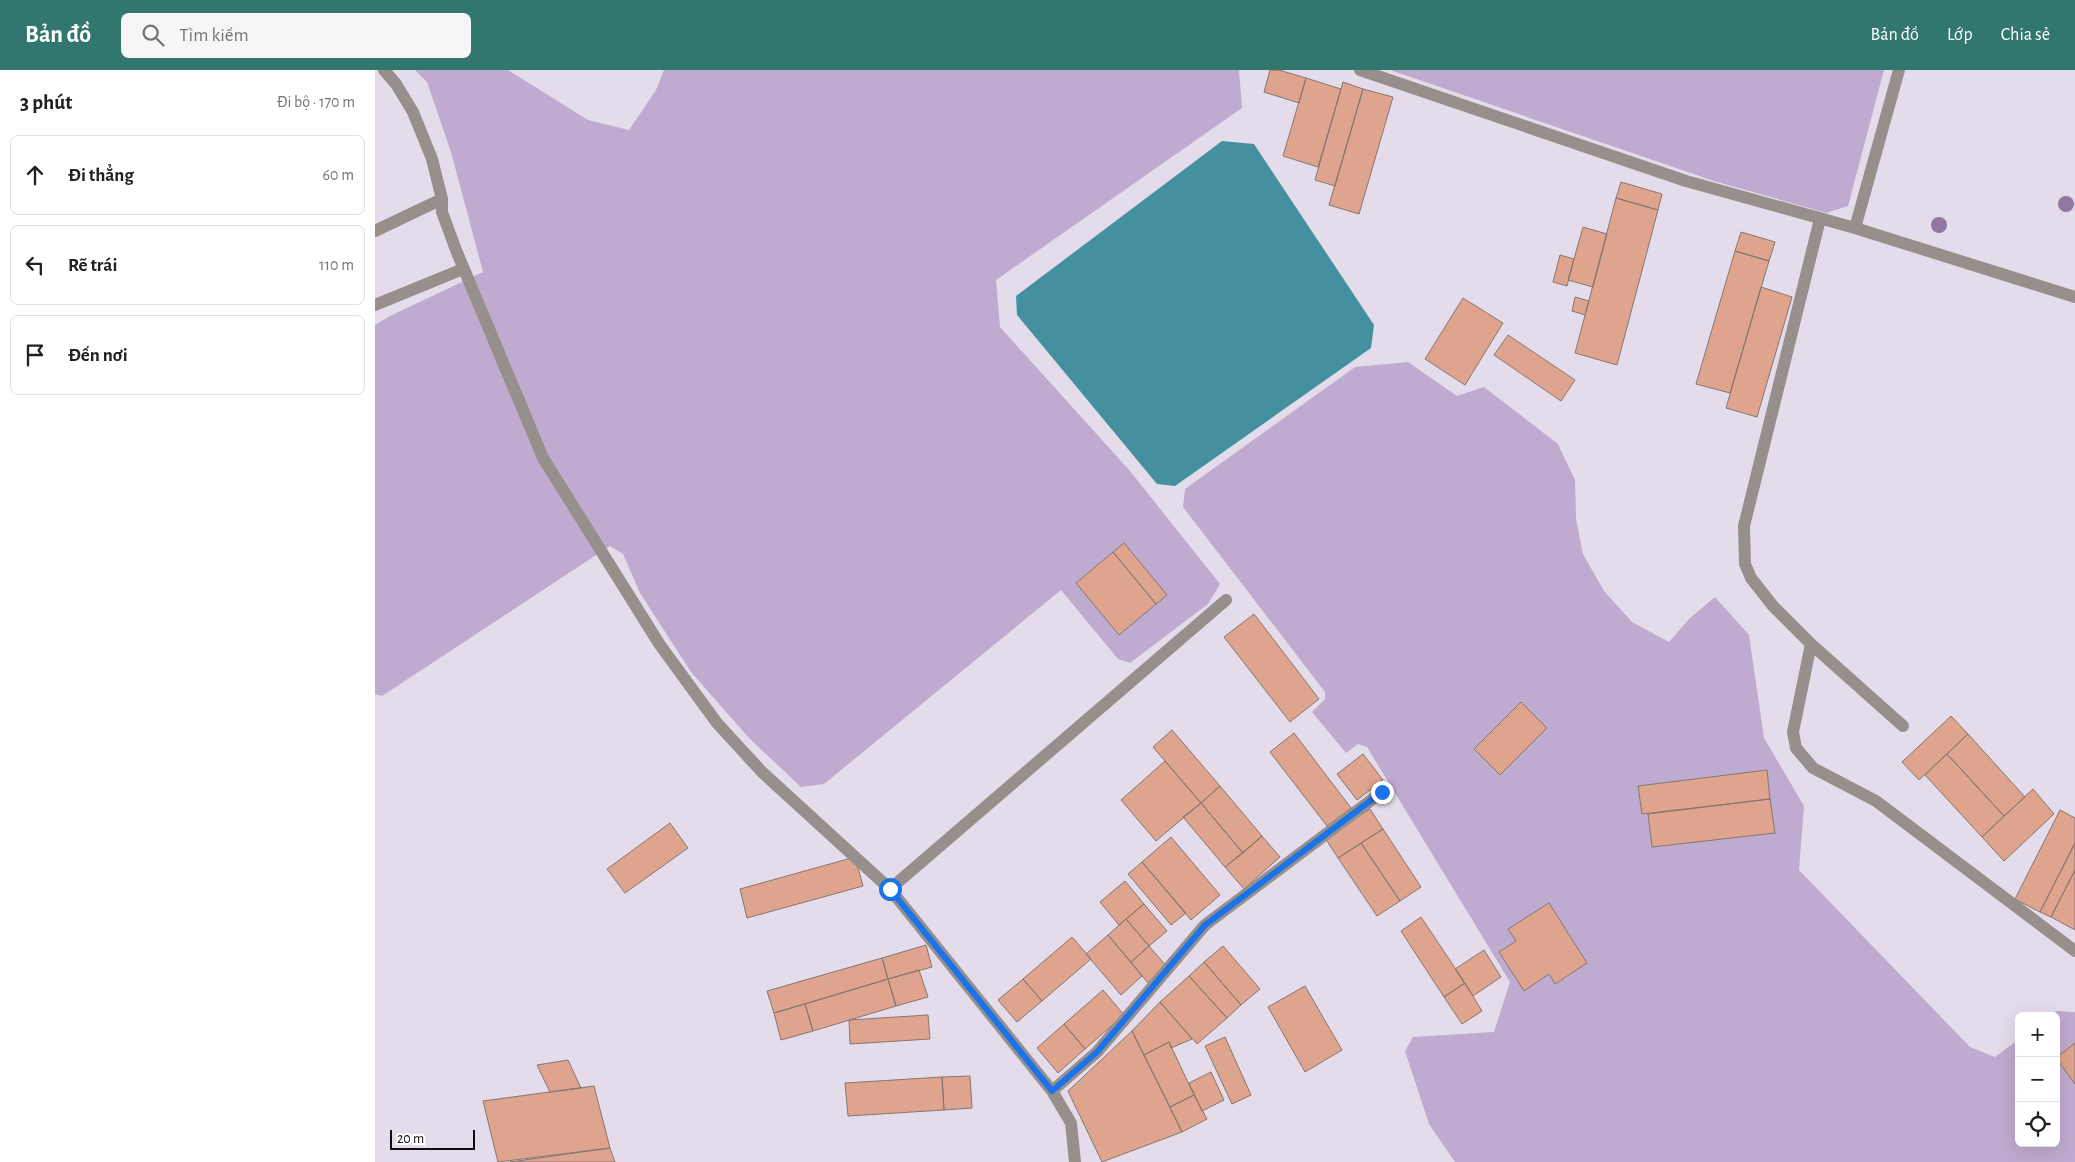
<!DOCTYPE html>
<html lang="vi">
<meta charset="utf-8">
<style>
:root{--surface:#fff;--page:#f6f6f6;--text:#202124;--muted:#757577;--line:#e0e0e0;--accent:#31776e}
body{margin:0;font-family:"Alegreya Sans",sans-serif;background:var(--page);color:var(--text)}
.controls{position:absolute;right:15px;bottom:15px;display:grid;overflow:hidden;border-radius:8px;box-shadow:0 5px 20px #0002}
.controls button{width:45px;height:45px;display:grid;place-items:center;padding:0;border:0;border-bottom:1px solid var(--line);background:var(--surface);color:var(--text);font:25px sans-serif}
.scale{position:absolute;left:15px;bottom:12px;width:85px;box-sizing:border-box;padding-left:5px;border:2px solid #0f0c11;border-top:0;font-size:14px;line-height:18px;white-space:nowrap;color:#0f0c11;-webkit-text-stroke:4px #fff;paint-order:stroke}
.stop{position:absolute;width:15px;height:15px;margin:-11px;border:4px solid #1a73e8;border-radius:50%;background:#fff}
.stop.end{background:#1a73e8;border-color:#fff;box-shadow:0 1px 5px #0008}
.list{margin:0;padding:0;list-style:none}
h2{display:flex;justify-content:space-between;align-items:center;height:65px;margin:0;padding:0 20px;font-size:21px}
h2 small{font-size:16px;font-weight:400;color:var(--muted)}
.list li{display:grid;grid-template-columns:32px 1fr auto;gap:15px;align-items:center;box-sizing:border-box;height:80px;margin:0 10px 10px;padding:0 10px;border:1px solid var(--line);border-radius:8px}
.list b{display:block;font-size:19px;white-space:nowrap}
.list em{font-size:16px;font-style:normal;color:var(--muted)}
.icon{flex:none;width:28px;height:28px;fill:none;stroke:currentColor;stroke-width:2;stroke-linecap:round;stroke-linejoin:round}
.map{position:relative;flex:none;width:1700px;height:1092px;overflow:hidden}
header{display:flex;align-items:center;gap:30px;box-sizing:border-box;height:70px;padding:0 25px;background:var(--accent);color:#fff}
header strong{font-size:24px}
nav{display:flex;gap:28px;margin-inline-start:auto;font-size:18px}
.search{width:350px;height:45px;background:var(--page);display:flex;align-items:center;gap:12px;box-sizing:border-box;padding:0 18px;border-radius:8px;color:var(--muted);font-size:19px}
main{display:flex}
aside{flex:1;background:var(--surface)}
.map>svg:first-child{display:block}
</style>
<header>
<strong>Bản đồ</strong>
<div class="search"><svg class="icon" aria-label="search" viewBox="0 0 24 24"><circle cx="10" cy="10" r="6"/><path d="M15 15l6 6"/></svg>Tìm kiếm</div>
<nav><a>Bản đồ</a><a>Lớp</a><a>Chia sẻ</a></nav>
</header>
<main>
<aside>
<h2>3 phút<small>Đi bộ · 170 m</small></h2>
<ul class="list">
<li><svg class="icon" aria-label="ahead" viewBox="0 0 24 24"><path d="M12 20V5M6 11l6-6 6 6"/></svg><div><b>Đi thẳng</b></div><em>60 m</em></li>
<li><svg class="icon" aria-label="left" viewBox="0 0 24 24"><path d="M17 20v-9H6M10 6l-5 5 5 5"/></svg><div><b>Rẽ trái</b></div><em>110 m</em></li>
<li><svg class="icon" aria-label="arrive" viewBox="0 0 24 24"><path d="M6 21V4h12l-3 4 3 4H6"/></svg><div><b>Đến nơi</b></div></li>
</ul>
</aside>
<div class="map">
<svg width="1700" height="1092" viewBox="0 0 1700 1092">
<rect width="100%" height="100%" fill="#e4dceb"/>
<path fill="#bfabcf" d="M40 0H133L213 50 254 60 281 20 289 0H864L867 38 621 210 625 257 755 401 845 514 833 534 755 593 743 589 686 520 449 714 426 717 374 668 316 602 265 523 248 484 235 476 7 626 0 624V255L15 246 108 202 76 82 52 12Z
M1015 0H1509L1473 136 1451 143 1339 111Z
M1033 292 1082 326 1109 317 1183 374 1200 410 1201 449 1208 484 1229 521 1257 552 1294 572 1315 548 1340 527 1374 565 1389 668 1429 736 1424 800 1595 977 1620 987 1644 969V1073H1681V946H1676L1682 941 1700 942V1092H1080L1054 1054 1030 981 1038 967 1119 962 1135 912 992 677 983 674 971 683 937 642 950 629V622L808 437 810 419 980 297Z"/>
<path fill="#45909e" d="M847 71 879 74 999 255 996 278 800 416 782 414 642 245 641 226Z"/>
<path fill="#dea48d" stroke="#867670" d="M895 0H904L931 8 924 33 889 22Z
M931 8 966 19 943 97 908 86Z
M968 12 988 19 960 116 940 110Z
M988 19 1018 27 984 144 954 135Z
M1246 112 1287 124 1283 140 1241 128Z
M1241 128 1283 140 1242 295 1200 283Z
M1208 157 1232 164 1218 217 1193 210Z
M1366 162 1400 172 1394 191 1360 181Z
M1360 181 1394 191 1355 323 1321 314Z
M1185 185 1199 189 1192 216 1178 212Z
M1386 217 1417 227 1382 347 1351 338Z
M1200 227 1214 231 1210 245 1197 241Z
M1088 228 1128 253 1090 315 1050 289Z
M1133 265 1200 310 1186 331 1119 285Z
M749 473 792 525 781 534 738 482Z
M738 482 781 534 744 565 701 513Z
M879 544 944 629 915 652 849 567Z
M1146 632 1172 658 1125 705 1099 679Z
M1576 646 1593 664 1544 710 1527 692Z
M797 660 845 716 826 733 778 677Z
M919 663 976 738 952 756 895 682Z
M1593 664 1650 727 1629 746 1572 684Z
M988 684 1008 710 982 730 962 704Z
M1572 684 1629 746 1607 767 1550 705Z
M790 691 826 733 781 771 746 730Z
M1392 700 1395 729 1267 744 1263 716Z
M845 716 887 766 868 783 826 733Z
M1658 719 1679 744 1629 791 1607 767Z
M1395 729 1400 763 1277 777 1273 744Z
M826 733 868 783 850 797 808 747Z
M995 739 1008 759 963 788 950 768Z
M1685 740 1700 748V773L1665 842 1640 829Z
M295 753 313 778 250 823 232 799Z
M1008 759 1046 817 1025 831 986 773Z
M887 766 905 787 869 819 850 797Z
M796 767 845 825 816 850 767 792Z
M986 773 1025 831 1002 846 963 788Z
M1700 773V800L1676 847 1665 842Z
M480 787 488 816 372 848 365 819Z
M767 792 811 843 796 855 753 804Z
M1700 800V860L1676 847Z
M750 811 769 834 744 855 725 832Z
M1174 833 1212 893 1180 914 1174 904 1149 921 1124 882 1141 871 1133 859Z
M769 834 792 861 774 876 751 849Z
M1046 847 1090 913 1069 927 1026 861Z
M751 849 774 876 756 892 733 865Z
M733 865 767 906 746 925 711 884Z
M697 867 716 889 667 931 648 909Z
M551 875 557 897 513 909 507 888Z
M774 876 792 897 773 913 756 892Z
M848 876 885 919 866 935 829 892Z
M1109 880 1126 907 1098 926 1080 899Z
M507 888 513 909 399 943 392 921Z
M829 892 866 935 852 948 814 906Z
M544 900 553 927 521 936 513 909Z
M814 906 852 948 822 974 785 932Z
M513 909 521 936 438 961 430 934Z
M648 909 667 931 642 952 623 930Z
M1090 913 1107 941 1087 954 1069 927Z
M930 916 967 980 930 1002 893 937Z
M728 920 749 945 710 979 689 954Z
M785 932 817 969 796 978 794 972 769 985 757 961Z
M430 934 438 961 406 970 399 943Z
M553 945 555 969 475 974 474 950Z
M689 954 710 979 683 1003 662 978Z
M757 961 807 1062 727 1092 693 1021Z
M850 967 876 1025 857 1034 830 976Z
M794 972 819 1025 795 1037 769 985Z
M1700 973V1014L1681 988Z
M193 990 206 1018 175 1022 162 995Z
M836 1002 849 1030 827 1041 814 1013Z
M595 1006 597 1038 569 1040 567 1007Z
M567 1007 569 1040 473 1046 470 1013Z
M219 1016 235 1078 123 1092 108 1031Z
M819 1025 832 1049 807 1062 795 1037Z
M235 1078 240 1092H135Z"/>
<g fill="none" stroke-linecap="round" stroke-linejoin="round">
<path stroke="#978f8c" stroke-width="12" d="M9 0 21 14 38 42 57 89 67 129V142L81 180 168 388 285 575 342 653 387 702 515 819 677 1021 696 1053 700 1092
M985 0 1311 111 1480 158 1700 227
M1445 149 1369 456 1370 494 1376 508 1398 536 1436 574 1528 656
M1480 158 1524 0
M0 161 67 129
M0 235 88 199
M1436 574 1418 662 1421 678 1438 698 1501 731 1700 881
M515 819 851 530
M677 1021 722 982 830 855 1007 722"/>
</g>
<g fill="#9078a1">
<circle cx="1691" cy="134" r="8"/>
<circle cx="1564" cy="155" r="8"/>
</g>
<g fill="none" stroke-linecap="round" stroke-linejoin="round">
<path stroke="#1a73e8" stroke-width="6" d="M515 819 677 1021 722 982 830 855 1007 722"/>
</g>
</svg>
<div class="controls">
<button>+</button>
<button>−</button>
<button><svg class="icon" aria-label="locate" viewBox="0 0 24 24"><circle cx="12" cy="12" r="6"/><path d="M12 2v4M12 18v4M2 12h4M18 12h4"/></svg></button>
</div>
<div class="scale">20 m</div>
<div class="stop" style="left:515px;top:819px"></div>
<div class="stop end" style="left:1007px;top:722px"></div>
</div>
</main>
